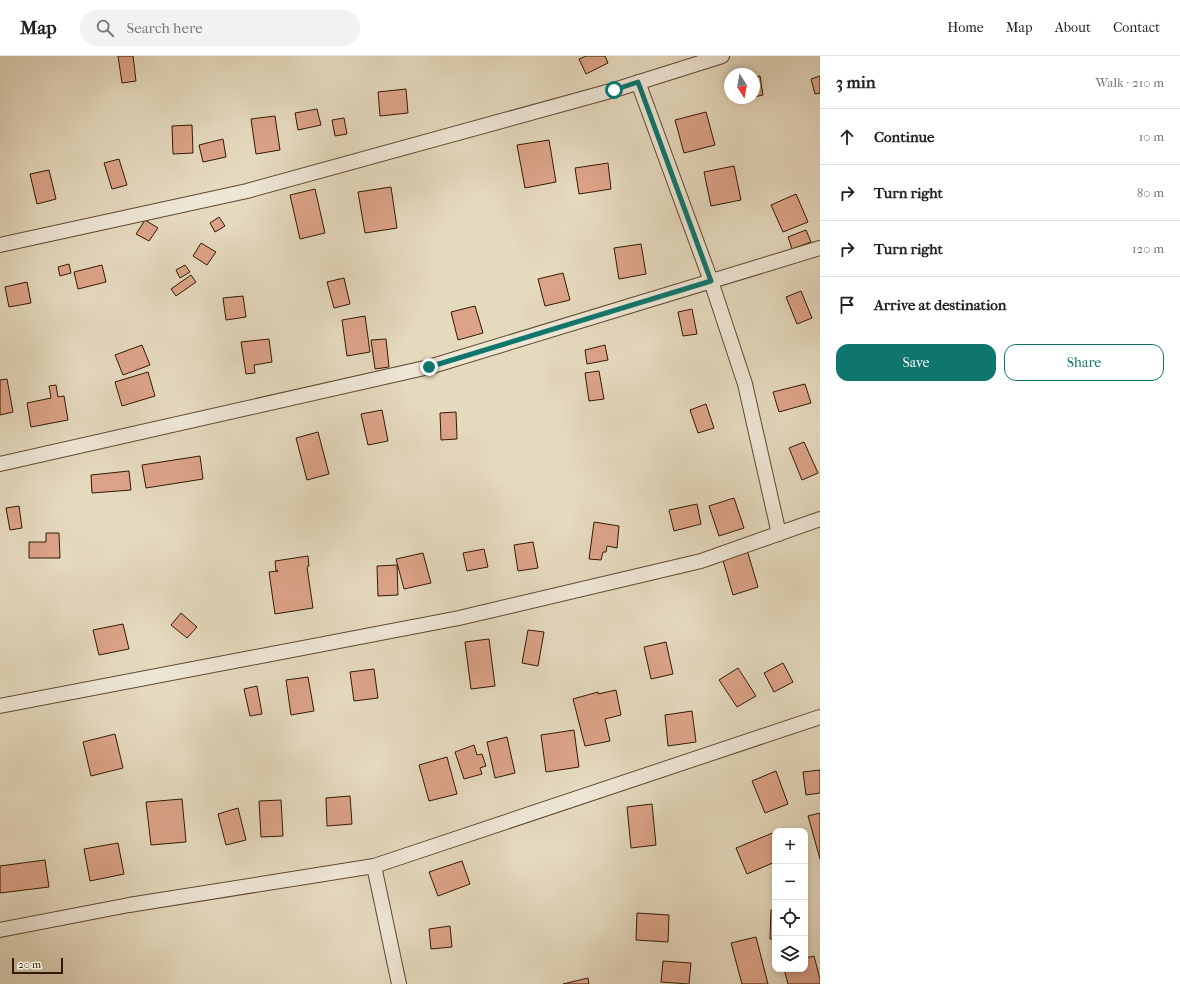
<!DOCTYPE html>
<meta charset="utf-8">
<style>
:root{--surface:#fff;--page:#f2f2f2;--text:#222;--muted:#767676;--line:#e0e0e0;--accent:#0f766e}
body{margin:0;font-family:"IM FELL French Canon",serif;background:var(--page);color:var(--text)}
.controls{position:absolute;right:12px;bottom:12px;display:grid;overflow:hidden;border-radius:8px;box-shadow:0 2px 6px #0003}
.controls button{width:36px;height:36px;display:grid;place-items:center;padding:0;border:0;border-bottom:1px solid var(--line);background:var(--surface);color:var(--text);font:20px sans-serif}
.compass{position:absolute;left:724px;top:12px;width:36px;height:36px;border-radius:50%;background:var(--surface);box-shadow:0 2px 6px #0003;rotate:169deg}
.scale{position:absolute;left:12px;bottom:10px;width:51px;box-sizing:border-box;padding-left:4px;border:2px solid #321902;border-top:0;font-size:11px;line-height:14px;white-space:nowrap;color:#321902;-webkit-text-stroke:3px #eee6d5;paint-order:stroke}
.stop{position:absolute;width:12px;height:12px;margin:-9px;border:3px solid #0f766e;border-radius:50%;background:#fff}
.stop.end{background:#0f766e;border-color:#fff;box-shadow:0 1px 4px #0008}
.list{margin:0;padding:0;list-style:none}
h2{display:flex;justify-content:space-between;align-items:center;height:52px;margin:0;padding:0 16px;font-size:17px}
h2 small{font-size:13px;font-weight:400;color:var(--muted)}
.list li{display:grid;grid-template-columns:26px 1fr auto;gap:12px;align-items:center;box-sizing:border-box;height:56px;padding:0 16px;border-top:1px solid var(--line)}
.list b{display:block;font-size:15px;white-space:nowrap}
.list em{font-size:13px;font-style:normal;color:var(--muted)}
.actions{display:flex;gap:8px;padding:12px 16px}
.actions a{flex:1;padding:9px 0;border:1px solid var(--accent);border-radius:12px;text-align:center;font-size:14px;color:var(--accent)}
.actions .main{background:var(--accent);color:#fff}
.icon{flex:none;width:22px;height:22px;fill:none;stroke:currentColor;stroke-width:2;stroke-linecap:round;stroke-linejoin:round}
.map{position:relative;flex:none;width:820px;height:928px;overflow:hidden}
header{display:flex;align-items:center;gap:24px;box-sizing:border-box;height:56px;padding:0 20px;background:var(--surface);border-bottom:1px solid var(--line)}
header strong{font-size:19px}
nav{display:flex;gap:22px;margin-inline-start:auto;font-size:14px}
.search{width:280px;height:36px;background:var(--page);display:flex;align-items:center;gap:10px;box-sizing:border-box;padding:0 14px;border-radius:22px;color:var(--muted);font-size:15px}
main{display:flex}
aside{flex:1;background:var(--surface)}
.map>svg:first-child{display:block}
</style>
<header>
<strong>Map</strong>
<div class="search"><svg class="icon" aria-label="search" viewBox="0 0 24 24"><circle cx="10" cy="10" r="6"/><path d="M15 15l6 6"/></svg>Search here</div>
<nav><a>Home</a><a>Map</a><a>About</a><a>Contact</a></nav>
</header>
<main>
<div class="map">
<svg width="820" height="928" viewBox="0 0 820 928">
<rect width="100%" height="100%" fill="#e5d9be"/>
<filter id="stains"><feTurbulence type="fractalNoise" baseFrequency=".005" numOctaves="4"/><feColorMatrix values="0 0 0 0 .2 0 0 0 0 .09 0 0 0 0 .02 0 0 0 .5 -.17"/></filter>
<radialGradient id="worn" r=".72"><stop offset=".6" stop-color="#630" stop-opacity="0"/><stop offset="1" stop-color="#630" stop-opacity=".3"/></radialGradient>
<path fill="#dca388" stroke="#321902" d="M118 0H133L136 25 122 27Z
M586 0H605L608 7 586 18 579 3Z
M760 20 763 39 754 41V21Z
M820 20V37L815 38 811 23Z
M406 33 408 57 380 60 378 36Z
M317 53 321 69 298 74 295 57Z
M706 56 715 89 684 97 675 64Z
M275 60 280 94 256 98 251 63Z
M344 62 347 78 335 80 332 64Z
M192 69 193 97 173 98 172 70Z
M223 83 226 101 203 106 199 89Z
M549 84 556 126 525 132 517 89Z
M119 103 127 129 112 133 104 107Z
M608 107 611 133 579 138 575 112Z
M734 110 741 144 711 150 704 116Z
M49 114 56 143 37 148 30 118Z
M391 131 397 172 365 177 358 136Z
M315 133 325 177 300 183 290 139Z
M796 138 808 166 783 176 771 149Z
M219 161 225 170 215 176 210 167Z
M145 164 158 172 149 185 136 178Z
M806 174 811 186 792 193 788 181Z
M201 187 216 196 207 209 193 200Z
M641 188 646 218 619 223 614 192Z
M69 208 71 217 60 220 58 211Z
M102 209 106 226 78 233 74 216Z
M185 209 190 216 180 222 176 214Z
M563 217 570 244 545 250 538 223Z
M191 219 196 226 176 240 171 233Z
M344 222 350 248 334 252 327 226Z
M27 226 31 247 9 251 5 231Z
M801 235 812 262 797 268 786 241Z
M243 240 246 261 226 264 223 242Z
M475 250 483 277 458 284 451 256Z
M692 253 697 278 683 280 678 256Z
M365 260 370 296 347 300 342 264Z
M269 283 272 306 254 309 255 317 246 318 241 286Z
M386 283 389 311 375 313 371 284Z
M142 289 150 309 123 319 115 299Z
M605 289 608 304 587 308 585 294Z
M599 315 604 343 589 345 585 317Z
M148 316 155 340 122 350 115 326Z
M7 323 13 356 0 359V324Z
M805 328 811 347 779 356 773 336Z
M56 329 58 341 64 340 68 364 31 371 27 347 51 342 49 330Z
M706 348 714 372 698 377 690 354Z
M382 354 388 385 368 389 361 358Z
M456 356 457 383 441 384 440 357Z
M318 376 329 418 307 424 296 382Z
M804 386 818 417 802 424 789 392Z
M200 400 203 423 146 432 142 409Z
M129 415 131 434 92 437 91 419Z
M734 442 744 472 719 480 709 450Z
M697 448 701 468 674 475 669 454Z
M19 450 22 472 10 474 6 452Z
M594 466 619 470 617 492 607 490 606 496H603L601 504 589 503Z
M46 477H59L60 502H29V486H46Z
M533 486 538 512 518 515 514 489Z
M484 493 488 511 467 515 463 497Z
M747 494 758 531 733 539 722 501Z
M423 497 431 527 404 533 396 503Z
M308 500 309 510 307 511 313 552 275 558 269 516 278 515H276L275 505Z
M397 509 398 539 378 540 377 510Z
M181 557 197 571 187 582 171 569Z
M123 568 129 593 99 599 93 574Z
M528 574 544 576 538 610 522 607Z
M489 583 495 630 471 633 465 586Z
M666 586 673 618 651 623 644 591Z
M783 607 793 626 774 636 764 617Z
M738 612 756 640 737 651 719 624Z
M374 613 378 642 354 645 350 616Z
M308 621 314 655 291 659 286 624Z
M257 630 262 658 250 660 244 633Z
M616 634 621 659 605 663 610 685 585 690 573 643 598 636V638Z
M692 655 696 686 668 690 665 659Z
M574 674 579 711 546 716 541 679Z
M115 678 123 712 91 720 83 686Z
M507 681 515 717 495 722 487 686Z
M474 689 477 699 482 698 486 710 480 712 482 718 464 723 455 696Z
M447 701 457 738 429 745 419 709Z
M820 714V737L806 739 803 716Z
M776 715 788 748 765 757 752 725Z
M350 740 352 768 327 770 326 742Z
M182 743 186 786 151 789 146 746Z
M281 744 283 780 261 781 259 745Z
M652 748 656 789 631 792 627 751Z
M238 752 246 784 226 789 218 758Z
M820 757V803L808 760Z
M775 776V806L747 818 736 792Z
M118 787 124 818 90 825 84 793Z
M45 804 49 831 0 837V810Z
M462 805 470 828 438 840 429 816Z
M771 854H775V883H770Z
M637 857 669 859 668 886 636 884Z
M450 870 452 891 431 893 429 873Z
M756 881 768 928H742L731 887Z
M814 900 820 923V928H788L784 913H805V902Z
M663 905 691 907 689 928 661 926Z
M588 922 589 928H563Z"/>
<g fill="none" stroke-linecap="round" stroke-linejoin="round">
<defs>
<path id="street" d="M638 26 711 225 745 328 779 478
M0 189 247 135 614 34 722 0
M0 408 429 311 820 192
M0 650 459 562 701 505 820 463
M374 810 399 928
M0 874 129 849 374 810 820 661"/>
</defs>
<use href="#street" stroke="#5f4931" stroke-width="16"/>
<use href="#street" stroke="#eee6d5" stroke-width="14"/>
</g>
<g fill="none" stroke-linecap="round" stroke-linejoin="round">
<path stroke="#0f766e" stroke-width="5" d="M429 311 711 225 638 26 614 34"/>
</g>
<rect width="100%" height="100%" filter="url(#stains)"/>
<rect width="100%" height="100%" fill="url(#worn)"/>
</svg>
<div class="controls">
<button>+</button>
<button>−</button>
<button><svg class="icon" aria-label="locate" viewBox="0 0 24 24"><circle cx="12" cy="12" r="6"/><path d="M12 2v4M12 18v4M2 12h4M18 12h4"/></svg></button>
<button><svg class="icon" aria-label="layers" viewBox="0 0 24 24"><path d="M12 4l9 5-9 5-9-5zM3 14l9 5 9-5"/></svg></button>
</div>
<svg class="compass" viewBox="-18 -18 36 36"><path d="M0-13l5 13h-10z" fill="#e53935"/><path d="M0 13l5-13h-10z" fill="#767676"/></svg>
<div class="scale">20 m</div>
<div class="stop" style="left:614px;top:34px"></div>
<div class="stop end" style="left:429px;top:311px"></div>
</div>
<aside>
<h2>3 min<small>Walk · 210 m</small></h2>
<ul class="list">
<li><svg class="icon" aria-label="ahead" viewBox="0 0 24 24"><path d="M12 20V5M6 11l6-6 6 6"/></svg><div><b>Continue</b></div><em>10 m</em></li>
<li><svg class="icon" aria-label="right" viewBox="0 0 24 24"><path d="M7 20v-9h11M14 6l5 5-5 5"/></svg><div><b>Turn right</b></div><em>80 m</em></li>
<li><svg class="icon" aria-label="right" viewBox="0 0 24 24"><path d="M7 20v-9h11M14 6l5 5-5 5"/></svg><div><b>Turn right</b></div><em>120 m</em></li>
<li><svg class="icon" aria-label="arrive" viewBox="0 0 24 24"><path d="M6 21V4h12l-3 4 3 4H6"/></svg><div><b>Arrive at destination</b></div></li>
</ul>
<div class="actions"><a class="main">Save</a><a>Share</a></div>
</aside>
</main>
